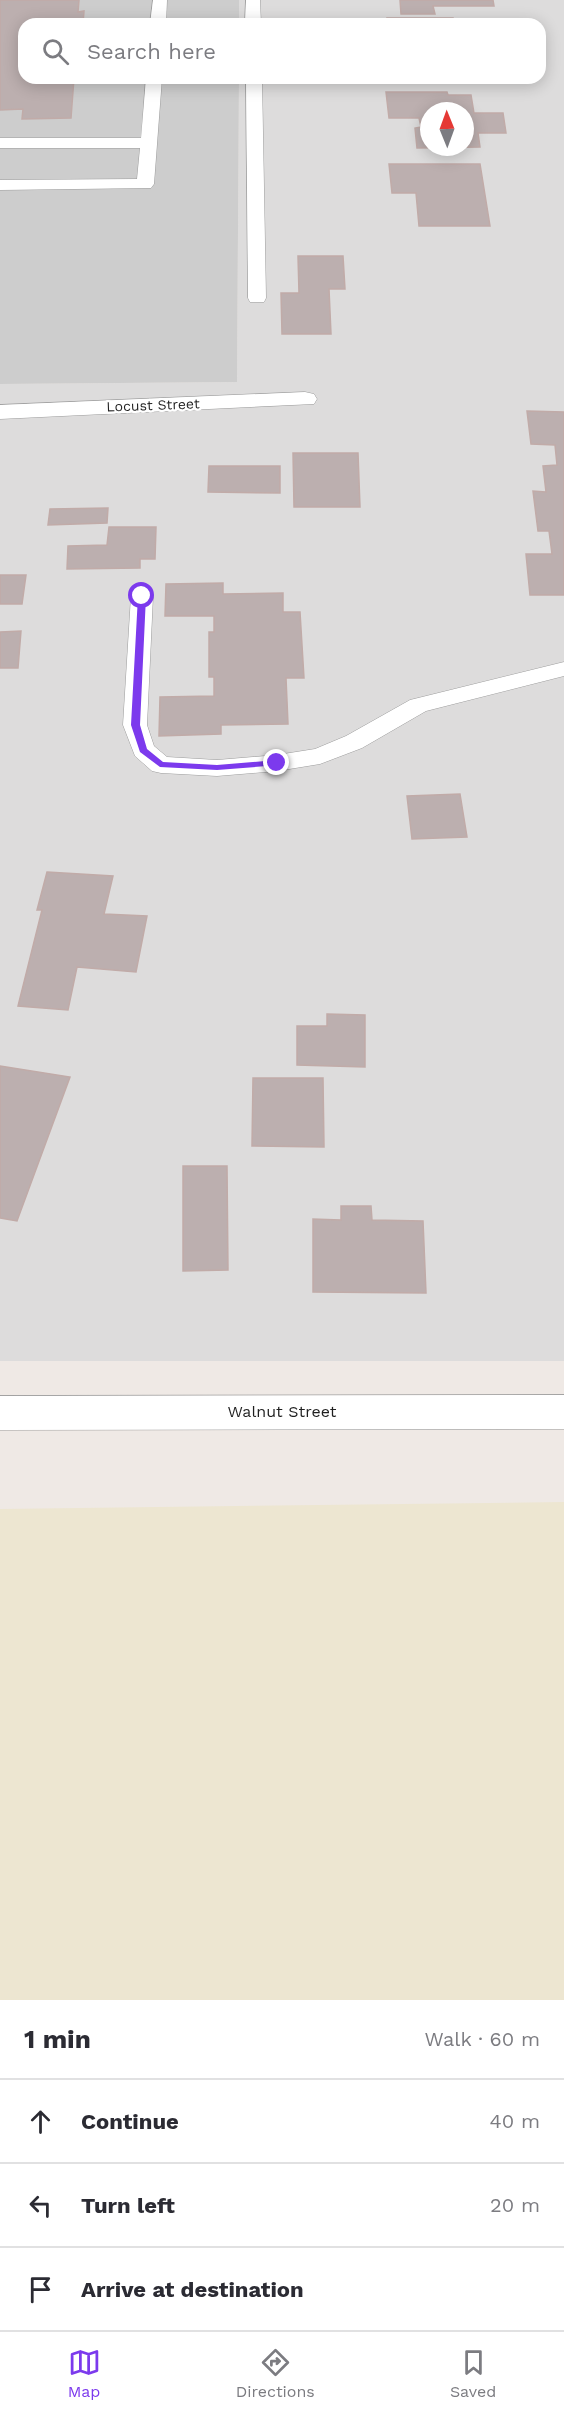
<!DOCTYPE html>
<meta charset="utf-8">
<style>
:root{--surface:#fff;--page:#f2f2f3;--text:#2b2b33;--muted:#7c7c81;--line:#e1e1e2;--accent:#7c3aed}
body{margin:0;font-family:"Work Sans",sans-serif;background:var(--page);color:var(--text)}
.compass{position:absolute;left:420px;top:102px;width:54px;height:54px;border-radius:50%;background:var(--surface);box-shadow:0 3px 15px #0003;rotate:359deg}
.stop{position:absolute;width:18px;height:18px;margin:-14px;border:4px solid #7c3aed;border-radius:50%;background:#fff}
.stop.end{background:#7c3aed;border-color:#fff;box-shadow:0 2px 6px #0008}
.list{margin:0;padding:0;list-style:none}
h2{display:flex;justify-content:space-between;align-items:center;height:78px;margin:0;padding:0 24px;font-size:26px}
h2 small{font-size:20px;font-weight:400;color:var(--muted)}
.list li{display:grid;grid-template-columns:39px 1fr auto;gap:18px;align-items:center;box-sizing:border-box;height:84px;padding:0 24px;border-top:2px solid var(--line)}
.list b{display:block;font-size:22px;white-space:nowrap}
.list em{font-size:20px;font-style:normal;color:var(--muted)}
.icon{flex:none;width:33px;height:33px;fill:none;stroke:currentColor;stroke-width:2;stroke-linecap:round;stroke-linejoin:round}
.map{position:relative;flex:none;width:564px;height:2000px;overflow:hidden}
.search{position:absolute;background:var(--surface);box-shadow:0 3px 15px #0003;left:18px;right:18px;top:18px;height:66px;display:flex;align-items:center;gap:15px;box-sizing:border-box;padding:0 21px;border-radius:18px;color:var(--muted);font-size:22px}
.sheet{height:330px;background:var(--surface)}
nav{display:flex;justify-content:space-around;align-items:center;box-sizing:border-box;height:84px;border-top:2px solid var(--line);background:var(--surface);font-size:16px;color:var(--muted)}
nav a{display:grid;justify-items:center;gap:3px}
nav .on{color:var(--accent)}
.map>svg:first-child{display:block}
</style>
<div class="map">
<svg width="564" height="2000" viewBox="0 0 564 2000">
<rect width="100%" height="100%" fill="#efe9e5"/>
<path fill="#dddcdc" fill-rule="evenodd" d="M239 0H564V1361H0V384L237 382 239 78H540V24H239ZM429 111H465V147H429Z"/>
<path fill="#cdcdcd" d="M0 0H239V24H24V78H239L237 382 0 384Z"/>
<path fill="#ede6d1" d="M564 1502V2000H0V1509Z"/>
<path fill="#bcafaf" stroke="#c1aba8" stroke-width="1.5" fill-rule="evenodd" d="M0 0H79L78 12 84 11 83 24H24V78H74L71 118 22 119 23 109 0 110Z
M400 0H493L494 6H433L435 14H401Z
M387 18H453V24H388Z
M278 78H326V82L278 83Z
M386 92H447L448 95H471L474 113H503L506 133H478L480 147 417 148 415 128 421 127 419 118H389ZM429 111H465V147H429Z
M389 164H480L490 226H419L416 193H392Z
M298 256H343L345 289H329L331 334H282L281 293H299Z
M527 411 564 412V595H530L526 554H552L549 531H538L533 491 546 492 543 466 557 465 555 445 531 444Z
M293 453H358L360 507H294Z
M209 466H280V493L208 492Z
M108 508 107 523 48 525 50 509Z
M109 527H156L155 559H140V568L67 569 68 546 107 545Z
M0 575H26L22 604H0Z
M223 583V594L283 593V612H300L304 678H286L288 724 221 725V734L159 736 160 697 214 696V677H209V632H214V616H165L166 584Z
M21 631 18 668H0V632Z
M460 794 467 837 412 839 407 796Z
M47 872 113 876 104 914 147 916 136 972 77 967 68 1010 18 1006 42 910H37Z
M327 1014 365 1015V1067L297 1065V1026H327Z
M0 1066 70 1077 17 1221 0 1218Z
M253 1078H323L324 1147 252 1146Z
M183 1166H227L228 1270 183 1271Z
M341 1206H371L372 1220 423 1221 426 1293 313 1292V1219L341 1220Z"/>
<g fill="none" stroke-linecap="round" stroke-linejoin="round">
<defs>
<path id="service" d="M153 0H167L166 24H150Z
M246 0H260L261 24H245Z
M146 78H162L154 184 151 188 0 190V180L137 179 140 148H0V138H141Z
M246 78H262L266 298 264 302H250L248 298Z
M142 589 150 591 153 596 147 725 154 746 167 757 217 760 277 755 315 749 346 736 410 700 564 662V676L426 711 362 748 320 764 277 771 217 776 161 773 152 771 135 756 123 725 131 596 134 591Z"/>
<path id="minor" d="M305 392 314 394 317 399 314 404 0 419V405Z
M564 1395V1429L0 1430V1396Z"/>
</defs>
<use href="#service" stroke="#9c9c9c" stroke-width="1"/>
<use href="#minor" stroke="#9c9c9c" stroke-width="1"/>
<use href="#service" fill="#fff" fill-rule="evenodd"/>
<use href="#minor" fill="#fff" fill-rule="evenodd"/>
</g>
<path fill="#7c3aed" d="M142 593 146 596 140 725 147 749 163 762 217 765 277 760 280 761V765L217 770 160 767 140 752 131 725 138 596Z"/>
<g text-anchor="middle" stroke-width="4.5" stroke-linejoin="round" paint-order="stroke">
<g font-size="14" fill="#1f1f1f" stroke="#fff">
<text transform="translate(153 405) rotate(-2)" y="5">Locust Street</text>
</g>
<g font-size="16" fill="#1f1f1f" stroke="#fff">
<text x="282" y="1417">Walnut Street</text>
</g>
</g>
</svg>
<svg class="compass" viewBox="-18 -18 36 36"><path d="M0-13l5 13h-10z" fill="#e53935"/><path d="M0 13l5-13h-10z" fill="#7c7c81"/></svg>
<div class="stop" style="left:142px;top:596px"></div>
<div class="stop end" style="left:277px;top:763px"></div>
<div class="search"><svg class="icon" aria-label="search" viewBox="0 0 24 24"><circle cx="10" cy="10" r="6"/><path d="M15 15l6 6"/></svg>Search here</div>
</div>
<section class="sheet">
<h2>1 min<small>Walk · 60 m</small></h2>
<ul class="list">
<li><svg class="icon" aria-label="ahead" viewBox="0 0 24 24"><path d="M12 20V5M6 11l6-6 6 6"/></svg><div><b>Continue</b></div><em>40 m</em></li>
<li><svg class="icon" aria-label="left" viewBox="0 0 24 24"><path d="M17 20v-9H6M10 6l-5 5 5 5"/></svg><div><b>Turn left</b></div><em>20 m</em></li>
<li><svg class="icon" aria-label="arrive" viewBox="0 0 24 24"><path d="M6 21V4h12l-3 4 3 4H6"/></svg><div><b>Arrive at destination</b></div></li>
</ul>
</section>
<nav>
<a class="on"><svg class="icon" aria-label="map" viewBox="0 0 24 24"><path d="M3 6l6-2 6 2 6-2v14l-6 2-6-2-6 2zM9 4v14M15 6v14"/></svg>Map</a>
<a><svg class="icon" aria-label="directions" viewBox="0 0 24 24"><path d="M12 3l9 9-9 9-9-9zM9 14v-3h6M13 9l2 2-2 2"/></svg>Directions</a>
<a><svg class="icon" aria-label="saved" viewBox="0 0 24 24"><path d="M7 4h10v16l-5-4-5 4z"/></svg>Saved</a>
</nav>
